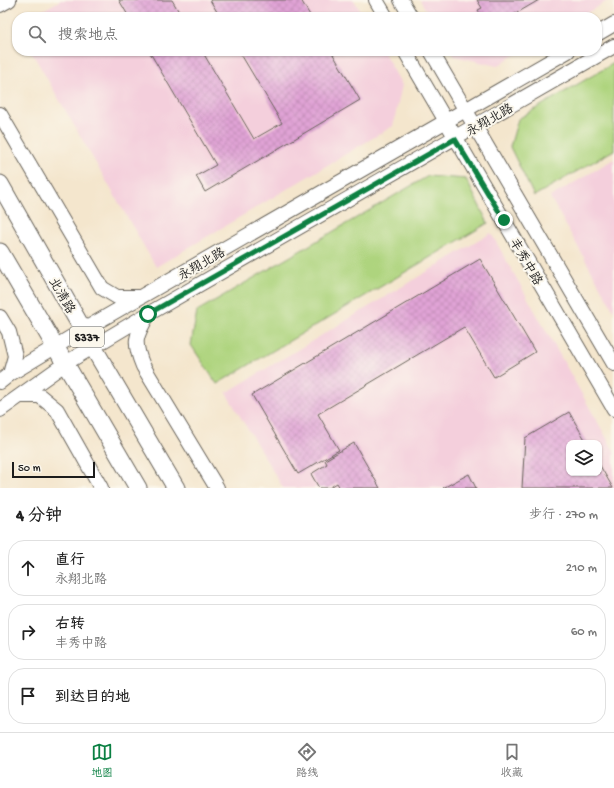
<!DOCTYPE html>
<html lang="zh">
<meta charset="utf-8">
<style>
:root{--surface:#fff;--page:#f2f2f2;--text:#222;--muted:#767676;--line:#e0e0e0;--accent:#0b8043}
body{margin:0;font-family:"Gochi Hand","LXGW WenKai TC",sans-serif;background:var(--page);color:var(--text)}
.controls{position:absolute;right:12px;bottom:12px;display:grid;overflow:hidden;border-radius:8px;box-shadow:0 1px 3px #0004}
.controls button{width:36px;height:36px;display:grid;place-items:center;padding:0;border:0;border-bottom:1px solid var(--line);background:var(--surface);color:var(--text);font:20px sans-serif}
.scale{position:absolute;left:12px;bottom:10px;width:83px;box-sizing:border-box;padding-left:4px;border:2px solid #1c1c1c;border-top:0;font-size:11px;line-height:14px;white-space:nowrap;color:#1c1c1c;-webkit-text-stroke:3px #fbf7ec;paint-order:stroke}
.stop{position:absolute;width:12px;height:12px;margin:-9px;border:3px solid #0b8043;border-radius:50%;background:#fff}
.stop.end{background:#0b8043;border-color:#fff;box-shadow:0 1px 4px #0008}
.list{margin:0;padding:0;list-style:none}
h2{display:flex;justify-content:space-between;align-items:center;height:52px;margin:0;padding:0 16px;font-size:17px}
h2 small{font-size:13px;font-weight:400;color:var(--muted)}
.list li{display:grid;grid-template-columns:26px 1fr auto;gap:12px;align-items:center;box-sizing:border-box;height:56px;margin:0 8px 8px;padding:0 8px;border:1px solid var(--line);border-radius:16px}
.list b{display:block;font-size:15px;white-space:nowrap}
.list p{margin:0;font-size:13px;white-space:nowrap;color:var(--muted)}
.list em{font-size:13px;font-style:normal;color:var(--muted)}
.icon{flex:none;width:22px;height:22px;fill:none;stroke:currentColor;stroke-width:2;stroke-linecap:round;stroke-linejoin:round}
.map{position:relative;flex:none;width:614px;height:488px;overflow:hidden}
.search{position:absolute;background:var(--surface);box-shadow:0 1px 3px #0004;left:12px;right:12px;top:12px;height:44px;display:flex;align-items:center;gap:10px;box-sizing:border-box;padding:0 14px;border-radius:16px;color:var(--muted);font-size:15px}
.sheet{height:244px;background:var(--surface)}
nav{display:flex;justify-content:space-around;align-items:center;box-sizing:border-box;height:56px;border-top:1px solid var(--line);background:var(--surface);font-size:11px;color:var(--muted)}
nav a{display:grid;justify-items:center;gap:2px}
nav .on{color:var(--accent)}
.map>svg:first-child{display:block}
</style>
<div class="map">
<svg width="614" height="488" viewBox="0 0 614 488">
<defs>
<pattern id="building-cross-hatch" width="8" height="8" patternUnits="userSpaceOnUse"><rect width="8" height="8" fill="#e0a3d5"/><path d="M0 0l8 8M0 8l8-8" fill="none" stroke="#c08cb6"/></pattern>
</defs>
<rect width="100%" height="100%" fill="#fbf7ec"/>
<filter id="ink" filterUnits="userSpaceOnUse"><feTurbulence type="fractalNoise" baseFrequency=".025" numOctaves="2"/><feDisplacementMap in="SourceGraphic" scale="8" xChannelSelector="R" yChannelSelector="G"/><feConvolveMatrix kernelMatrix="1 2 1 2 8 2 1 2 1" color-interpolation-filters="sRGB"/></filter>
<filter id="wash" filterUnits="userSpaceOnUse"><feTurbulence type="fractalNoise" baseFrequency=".012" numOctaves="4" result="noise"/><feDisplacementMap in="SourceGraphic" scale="16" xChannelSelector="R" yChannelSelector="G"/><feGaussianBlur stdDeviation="0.9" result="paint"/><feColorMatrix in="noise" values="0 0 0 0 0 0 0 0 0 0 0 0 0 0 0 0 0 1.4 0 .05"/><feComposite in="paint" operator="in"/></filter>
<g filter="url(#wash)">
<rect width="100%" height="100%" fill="#f4e6cd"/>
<path fill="#f4cfdc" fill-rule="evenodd" d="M61 0H354L364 17H31Z
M420 0H609L580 17H430Z
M31 51H383L402 85 393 126 156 267Z
M451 51H522L497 66 454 56Z
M614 159V311L550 197Z
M491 233 614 451V488H283L226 393ZM569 443H599V473H569Z"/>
<path fill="#aed47e" stroke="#65784d" d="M614 63V150L534 196 510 147 518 119Z
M428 176 466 179 488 223 217 384 191 345 197 311Z"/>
<g id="blocks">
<path fill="url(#building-cross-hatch)" d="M119 0H172L182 17H129Z
M210 0H301L311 17H220Z
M477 0H539L510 17H482L478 10 482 8Z
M149 51H202L254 139 282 123 239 51H331L360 100 205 192 196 176 216 165Z
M480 259 535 352 494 377 464 327 318 414 339 450 298 474 252 395Z
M569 412 587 443H569V473H599V464L613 488H522L525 438Z
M354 443 380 488H340L337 483 329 488H319L311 474 327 464 325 460Z
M469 474 476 488H443Z"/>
</g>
</g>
<g filter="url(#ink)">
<use href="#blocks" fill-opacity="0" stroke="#68635a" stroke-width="1"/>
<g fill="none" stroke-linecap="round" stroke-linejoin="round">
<defs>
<path id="minor" d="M376 0 386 17
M401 0 411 17
M0 5 9 0
M597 34 614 24
M405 51 614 409
M431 51 614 364
M0 114 102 288 117 297H139
M148 315C135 337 133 342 143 366L217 488
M0 317 9 332 15 356 10 374
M0 382 10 374 83 330 568 51
M21 396H40L57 410 101 488
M0 410 66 363 148 314 614 46"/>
<path id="major" d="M0 184 83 330 176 488
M0 252 138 488"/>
</defs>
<use href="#minor" stroke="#68635a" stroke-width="16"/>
<use href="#major" stroke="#68635a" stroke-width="19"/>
<use href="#minor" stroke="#fff" stroke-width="14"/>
<use href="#major" stroke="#fff" stroke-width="17"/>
</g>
</g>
<g fill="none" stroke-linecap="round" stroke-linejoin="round" filter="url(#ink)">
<path stroke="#0b8043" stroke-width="5" d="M148 314 455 139 504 220"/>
</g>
<g text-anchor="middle" stroke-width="4" stroke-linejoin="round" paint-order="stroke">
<rect fill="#fbf7ec" stroke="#5f5e5a" stroke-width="1" x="70" y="327" width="34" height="20" rx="3"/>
<g font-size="12" font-weight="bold" fill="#1c1c1c">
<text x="87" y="341">S337</text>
</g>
<g font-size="13" fill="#1c1c1c" stroke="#fbf7ec">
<text transform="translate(489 119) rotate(-30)" y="5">永翔北路</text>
<text transform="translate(527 261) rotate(60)" y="5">丰秀中路</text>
<text transform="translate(201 263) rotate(-30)" y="5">永翔北路</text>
<text transform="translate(63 295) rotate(60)" y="5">北清路</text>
</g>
</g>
</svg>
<div class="controls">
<button><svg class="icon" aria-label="layers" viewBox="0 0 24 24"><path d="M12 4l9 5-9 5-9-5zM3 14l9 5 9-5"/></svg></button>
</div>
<div class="scale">50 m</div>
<div class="stop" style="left:148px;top:314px"></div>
<div class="stop end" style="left:504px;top:220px"></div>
<div class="search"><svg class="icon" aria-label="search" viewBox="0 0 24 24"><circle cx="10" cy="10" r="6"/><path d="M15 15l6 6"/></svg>搜索地点</div>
</div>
<section class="sheet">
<h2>4 分钟<small>步行 · 270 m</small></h2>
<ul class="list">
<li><svg class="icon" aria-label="ahead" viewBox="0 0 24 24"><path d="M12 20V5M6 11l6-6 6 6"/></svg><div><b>直行</b><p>永翔北路</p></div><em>210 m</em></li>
<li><svg class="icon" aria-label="right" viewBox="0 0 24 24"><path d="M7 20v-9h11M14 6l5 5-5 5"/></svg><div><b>右转</b><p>丰秀中路</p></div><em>60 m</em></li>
<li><svg class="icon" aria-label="arrive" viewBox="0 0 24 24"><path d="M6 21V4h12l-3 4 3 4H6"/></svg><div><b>到达目的地</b></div></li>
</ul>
</section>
<nav>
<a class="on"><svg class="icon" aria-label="map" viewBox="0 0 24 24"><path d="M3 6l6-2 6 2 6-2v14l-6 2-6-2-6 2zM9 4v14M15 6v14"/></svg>地图</a>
<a><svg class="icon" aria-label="directions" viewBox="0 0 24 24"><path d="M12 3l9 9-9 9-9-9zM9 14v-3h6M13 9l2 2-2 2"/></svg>路线</a>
<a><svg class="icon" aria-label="saved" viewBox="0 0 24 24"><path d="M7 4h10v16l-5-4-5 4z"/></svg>收藏</a>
</nav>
